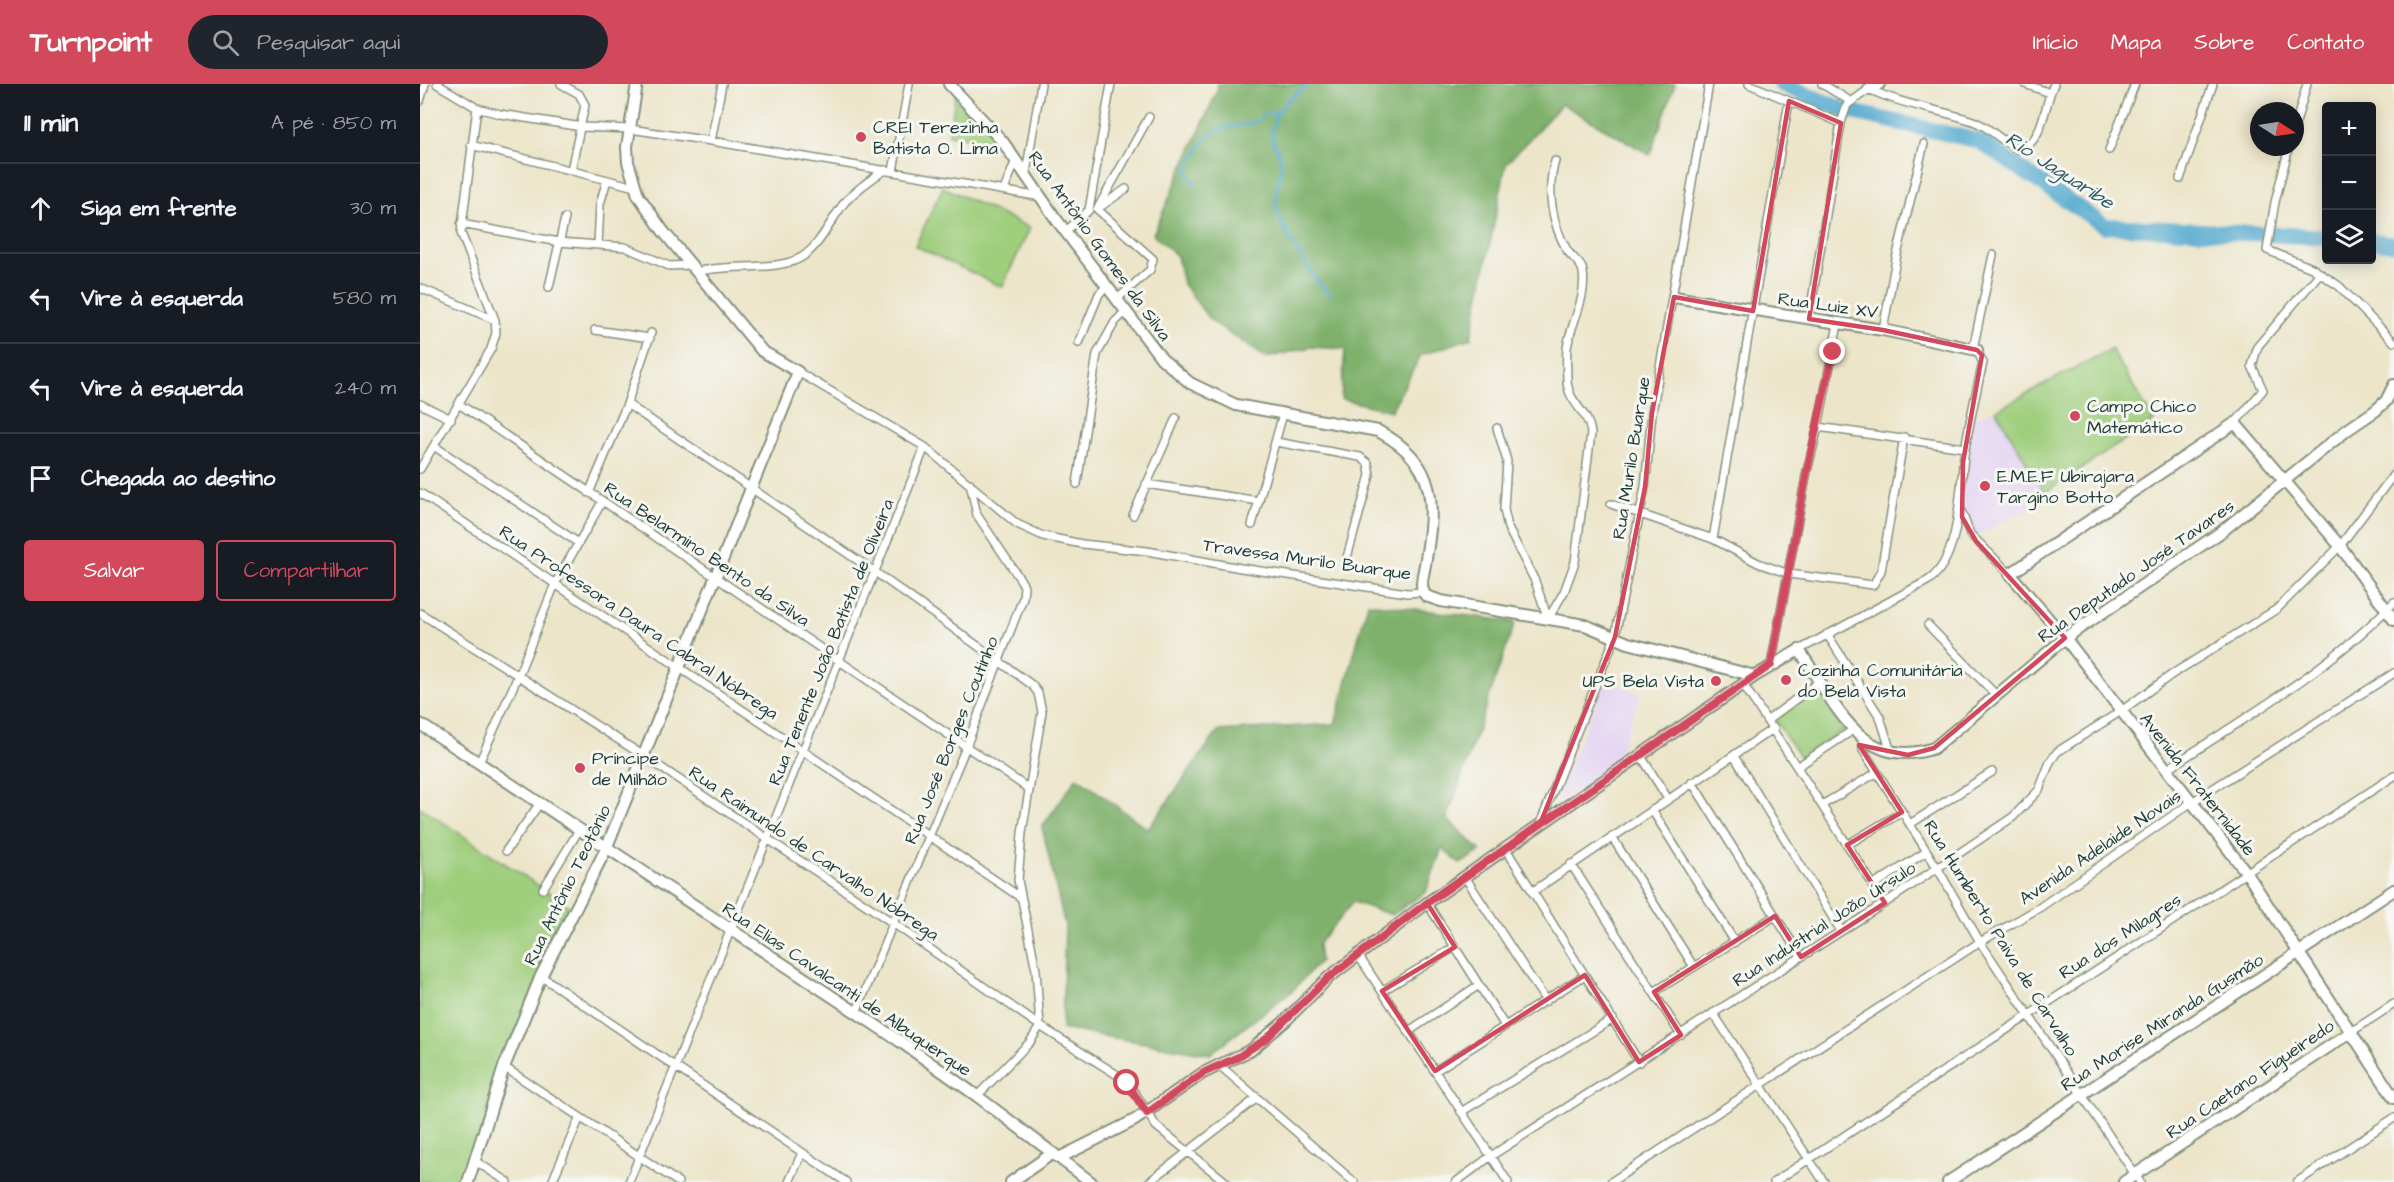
<!DOCTYPE html>
<html lang="pt">
<meta charset="utf-8">
<style>
:root{--surface:#171b24;--page:#20242c;--text:#f1f3f6;--muted:#9ea1a6;--line:#363941;--accent:#d1495b}
body{margin:0;font-family:"Architects Daughter",sans-serif;background:var(--page);color:var(--text)}
.controls{position:absolute;right:18px;top:18px;display:grid;overflow:hidden;border-radius:6px;box-shadow:0 3px 15px #0003}
.controls button{width:54px;height:54px;display:grid;place-items:center;padding:0;border:0;border-bottom:2px solid var(--line);background:var(--surface);color:var(--text);font:30px sans-serif}
.compass{position:absolute;left:1830px;top:18px;width:54px;height:54px;border-radius:50%;background:var(--surface);box-shadow:0 3px 15px #0003;rotate:102deg}
.stop{position:absolute;width:18px;height:18px;margin:-14px;border:4px solid #d1495b;border-radius:50%;background:#fff}
.stop.end{background:#d1495b;border-color:#fff;box-shadow:0 2px 6px #0008}
.list{margin:0;padding:0;list-style:none}
h2{display:flex;justify-content:space-between;align-items:center;height:78px;margin:0;padding:0 24px;font-size:26px}
h2 small{font-size:20px;font-weight:400;color:var(--muted)}
.list li{display:grid;grid-template-columns:39px 1fr auto;gap:18px;align-items:center;box-sizing:border-box;height:90px;padding:0 24px;border-top:2px solid var(--line)}
.list b{display:block;font-size:22px;white-space:nowrap}
.list em{font-size:20px;font-style:normal;color:var(--muted)}
.actions{display:flex;gap:12px;padding:18px 24px}
.actions a{flex:1;padding:14px 0;border:2px solid var(--accent);border-radius:6px;text-align:center;font-size:21px;color:var(--accent)}
.actions .main{background:var(--accent);color:#fff}
.icon{flex:none;width:33px;height:33px;fill:none;stroke:currentColor;stroke-width:2;stroke-linecap:round;stroke-linejoin:round}
.map{position:relative;flex:none;width:1974px;height:1098px;overflow:hidden}
header{display:flex;align-items:center;gap:36px;box-sizing:border-box;height:84px;padding:0 30px;background:var(--accent);color:#fff}
header strong{font-size:28px}
nav{display:flex;gap:33px;margin-inline-start:auto;font-size:21px}
.search{width:420px;height:54px;background:var(--page);display:flex;align-items:center;gap:15px;box-sizing:border-box;padding:0 21px;border-radius:33px;color:var(--muted);font-size:22px}
main{display:flex}
aside{flex:1;background:var(--surface)}
.map>svg:first-child{display:block}
</style>
<header>
<strong>Turnpoint</strong>
<div class="search"><svg class="icon" aria-label="search" viewBox="0 0 24 24"><circle cx="10" cy="10" r="6"/><path d="M15 15l6 6"/></svg>Pesquisar aqui</div>
<nav><a>Início</a><a>Mapa</a><a>Sobre</a><a>Contato</a></nav>
</header>
<main>
<aside>
<h2>11 min<small>A pé · 850 m</small></h2>
<ul class="list">
<li><svg class="icon" aria-label="ahead" viewBox="0 0 24 24"><path d="M12 20V5M6 11l6-6 6 6"/></svg><div><b>Siga em frente</b></div><em>30 m</em></li>
<li><svg class="icon" aria-label="left" viewBox="0 0 24 24"><path d="M17 20v-9H6M10 6l-5 5 5 5"/></svg><div><b>Vire à esquerda</b></div><em>580 m</em></li>
<li><svg class="icon" aria-label="left" viewBox="0 0 24 24"><path d="M17 20v-9H6M10 6l-5 5 5 5"/></svg><div><b>Vire à esquerda</b></div><em>240 m</em></li>
<li><svg class="icon" aria-label="arrive" viewBox="0 0 24 24"><path d="M6 21V4h12l-3 4 3 4H6"/></svg><div><b>Chegada ao destino</b></div></li>
</ul>
<div class="actions"><a class="main">Salvar</a><a>Compartilhar</a></div>
</aside>
<div class="map">
<svg width="1974" height="1098" viewBox="0 0 1974 1098">
<rect width="100%" height="100%" fill="#f6f6f2"/>
<filter id="ink" filterUnits="userSpaceOnUse"><feTurbulence type="fractalNoise" baseFrequency=".0167" numOctaves="2"/><feDisplacementMap in="SourceGraphic" scale="12" xChannelSelector="R" yChannelSelector="G"/><feConvolveMatrix kernelMatrix="1 2 1 2 8 2 1 2 1" color-interpolation-filters="sRGB"/></filter>
<filter id="wash" filterUnits="userSpaceOnUse"><feTurbulence type="fractalNoise" baseFrequency=".008" numOctaves="4" result="noise"/><feDisplacementMap in="SourceGraphic" scale="24" xChannelSelector="R" yChannelSelector="G"/><feGaussianBlur stdDeviation="1.35" result="paint"/><feColorMatrix in="noise" values="0 0 0 0 0 0 0 0 0 0 0 0 0 0 0 0 0 1.4 0 .05"/><feComposite in="paint" operator="in"/></filter>
<g filter="url(#wash)">
<rect width="100%" height="100%" fill="#ece5c9"/>
<path fill="#e3d3f2" d="M1576 326 1625 412 1601 429 1553 453 1538 419 1550 335Z
M1185 597 1221 610 1194 682 1141 717 1137 711Z"/>
<path fill="#9fce7d" stroke="#5f8658" stroke-width="1.5" d="M536 8 581 59 529 51Z
M523 103 610 144 582 203 495 162Z
M1691 265 1734 337 1624 409 1576 326Z
M1400 603 1427 644 1380 674 1354 635Z
M0 723 149 822 92 956 46 1098H0Z"/>
<path fill="#7fb16c" stroke="#4f7750" stroke-width="1.5" d="M797 0H1255L1230 71 1142 20 1086 80 1051 254 1001 271 971 327 921 315 925 265 890 263 846 274 790 236 763 200 757 172 733 150 798 5Z
M948 519 1095 538 1027 735 1061 767 1040 780 1022 764 1006 808 972 831 933 818 898 860 900 877 872 907 790 970 642 945 645 842 622 743 657 693 728 745 798 647 915 640Z"/>
<g fill="none" stroke-linecap="round" stroke-linejoin="round">
<path stroke="#51a8ce" stroke-width="3" d="M890 0C870 13 851 26 852 53 853 62 861 70 861 79 861 93 855 106 856 120 858 141 894 197 910 210
M776 101 768 88 770 79 787 53 803 44 834 39 845 31 858 27"/>
<path stroke="#51a8ce" stroke-width="16" d="M1361 0 1424 26 1559 57 1685 142 1906 153
M1952 157 1974 160"/>
</g>
</g>
<g filter="url(#ink)">
<g fill="none" stroke-linecap="round" stroke-linejoin="round">
<defs>
<path id="street" d="M17 0 57 24 80 30 162 43 210 45 291 57 621 113
M141 0 159 10 165 21 151 86
M1329 0 1421 39
M1402 0 1430 17
M1605 0 1630 9
M0 17 5 0
M1875 42 1887 0
M291 57 302 0
M51 61 215 103
M1869 63 1855 118 1847 166 1892 184 1919 202 1974 258
M1689 66 1715 0
M473 87 489 0
M606 89 621 0
M1760 95 1793 0
M584 106 596 76
M679 122 729 33
M41 140 139 158 205 163 249 182 270 181
M645 148 669 126 691 0
M178 161 180 120 187 96
M276 188C307 179 358 188 382 173 401 161 411 135 425 118 437 105 451 95 465 86
M129 203 145 134
M0 204 75 236
M696 216 730 186 733 175 677 125 706 105
M1389 235 1421 39 1427 21 1449 5C1482 21 1518 25 1553 37 1571 43 1583 60 1600 66 1624 57 1624 20 1634 0
M175 246 230 254
M1463 246 1476 175 1504 60
M659 259 679 210 686 203
M1553 265 1573 171
M378 288 505 363 597 440 623 452 662 460 727 467 821 484 987 509 1003 508
M0 320 31 335
M39 320 609 705
M207 320 455 488 612 601 618 609 622 628 602 749 598 796 616 886 620 942 610 958 557 1012
M1815 339 1843 306 1832 282 1838 262 1900 189
M1398 343 1545 364
M1077 344 1087 377 1084 425 1088 444 1115 497 1128 535
M856 358 940 373 948 379 950 391 926 477
M14 362 157 458
M0 385 71 265 76 249 75 236 41 149 57 24
M657 400 677 270 695 238 705 228
M726 400 839 417
M0 409 600 813
M169 409 207 320 231 249
M1191 420 1293 455 1338 479 1369 490 1453 501 1461 487 1484 353
M1540 424 1550 450 1590 490
M713 431 756 334
M832 441 863 330
M1293 455 1369 17
M0 529 224 672 473 839 620 942 699 992 715 1009 736 1042 806 1098
M1128 535 1144 508 1155 478 1171 349C1169 328 1148 319 1147 297 1147 286 1146 275 1147 264 1151 238 1167 215 1163 188 1162 179 1152 174 1147 166 1132 140 1126 107 1135 77
M1508 541 1577 612
M1407 550 1460 633 1471 668
M1379 566 1509 496C1542 472 1539 403 1545 365 1550 336 1556 308 1563 279L1557 266
M1351 581 1387 387 1398 343 1418 240
M1323 600 1465 819
M1348 636 1400 597
M1442 655 1443 666 1518 785 1560 858 1720 1098
M1221 672 1248 715
M1314 672 1421 847
M59 679 98 592 135 500 182 418
M1377 683 1433 646
M1746 686C1824 634 1909 586 1974 518
M1272 698 1381 873
M1402 721 1456 689
M1232 726 1315 858
M1120 740 1195 553 1225 403 1232 329 1289 0
M1490 740 1572 688
M1192 753 1274 883
M1427 761 1482 728
M1086 765 1219 978
M86 767 120 719
M1151 780 1261 951
M1045 793 1126 917
M1452 802 1506 768
M123 805 159 746
M1112 808 1354 644
M1007 819 1085 942
M938 871 1088 1098
M121 892 426 1098
M962 907 1035 863
M1234 908 1355 832
M436 929 546 663 603 514 604 502 600 495 557 431 550 399
M1293 929 1404 1098
M989 947 1059 901
M1931 948 1974 920
M798 980 934 1098
M84 983 258 1098
M1015 987 1165 891
M1041 1028 1193 935
M55 1077 88 1098
M132 1098 160 1033
M209 1098 505 363
M369 1098 382 1069
M729 1098 837 1014
M1036 1098 1071 1072 1465 819 1593 733 1619 706 1630 678 1637 668 1701 627 1754 589 1857 525 1920 462 1974 390
M1191 1098 1560 858 1619 824 1772 718 1974 589
M1354 1098 1974 692
M1877 1098 1974 1034"/>
<path id="secondary" d="M529 0 583 58 636 135 742 275 770 299 816 321 958 347C1019 379 1015 421 1005 481 1003 492 999 503 1006 512L1021 517 1165 541 1208 559 1335 592
M1449 5 1459 0
M1254 213 1463 246 1557 266
M1974 536 1920 462 1815 339 1590 490 1645 554 1826 788 1974 1014
M0 640 481 958 557 1012 671 1098
M639 1074 715 1036 783 989 831 966 864 938 908 894 1007 819 1335 592 1379 566C1414 616 1440 689 1514 664L1645 554 1801 448 1927 346 1955 327 1966 317 1974 301
M48 1098 84 983 121 892 186 765 378 288 342 267 243 147 218 111 208 78 207 63 217 0
M591 1098 633 1069
M1528 1098 1974 806
M1704 1098 1931 948"/>
</defs>
<use href="#street" stroke="#86917e" stroke-width="10"/>
<use href="#secondary" stroke="#86917e" stroke-width="14"/>
<use href="#street" stroke="#fff" stroke-width="7"/>
<use href="#secondary" stroke="#fff" stroke-width="10"/>
</g>
</g>
<g fill="none" stroke-linecap="round" stroke-linejoin="round" filter="url(#ink)">
<path stroke="#d1495b" stroke-width="8" d="M707 999 727 1029 783 989 818 973 846 955 908 894 1007 819 1351 581 1387 387 1413 268"/>
</g>
<path fill="none" stroke="#d1495b" stroke-width="4.5" stroke-linejoin="round" d="M1369 17 1421 39 1389 235 1463 246 1557 266 1562 271 1543 378 1542 433 1556 457 1645 554 1514 664 1488 671 1439 661 1482 728 1427 761 1465 819 1381 873 1355 832 1234 908 1261 951 1219 978 1165 891 1015 987 962 907 1035 863 1007 819 1120 740 1195 553 1225 403 1232 329 1254 213 1333 227Z"/>
<g fill="#d1495b" stroke="#f6f6f2" stroke-width="2">
<circle cx="441" cy="53" r="6"/>
<circle cx="1655" cy="332" r="6"/>
<circle cx="1565" cy="402" r="6"/>
<circle cx="1366" cy="596" r="6"/>
<circle cx="1296" cy="597" r="6"/>
<circle cx="160" cy="684" r="6"/>
</g>
<g text-anchor="middle" stroke-width="6" stroke-linejoin="round" paint-order="stroke">
<g font-size="18" fill="#1f3d34" stroke="#f6f6f2" text-anchor="start">
<text x="453" y="49">CREI Terezinha<tspan x="453" dy="21">Batista O. Lima</tspan></text>
<text x="1667" y="328">Campo Chico<tspan x="1667" dy="21">Matemático</tspan></text>
<text x="1577" y="398">E.M.E.F Ubirajara<tspan x="1577" dy="21">Targino Botto</tspan></text>
<text x="1378" y="592">Cozinha Comunitária<tspan x="1378" dy="21">do Bela Vista</tspan></text>
<text x="1284" y="603" text-anchor="end">UPS Bela Vista</text>
<text x="172" y="680">Príncipe<tspan x="172" dy="21">de Milhão</tspan></text>
</g>
<g font-size="18" fill="#1f3d34" stroke="#f6f6f2">
<text transform="translate(680 162) rotate(54)" y="6">Rua Antônio Gomes da Silva</text>
<text transform="translate(1408 221) rotate(8)" y="6">Rua Luiz XV</text>
<text transform="translate(1211 374) rotate(-81)" y="6">Rua Murilo Buarque</text>
<text transform="translate(287 470) rotate(34)" y="6">Rua Belarmino Bento da Silva</text>
<text transform="translate(887 475) rotate(8)" y="6">Travessa Murilo Buarque</text>
<text transform="translate(1716 487) rotate(-35)" y="6">Rua Deputado José Tavares</text>
<text transform="translate(219 538) rotate(34)" y="6">Rua Professora Daura Cabral Nóbrega</text>
<text transform="translate(411 558) rotate(-68)" y="6">Rua Tenente João Batista de Oliveira</text>
<text transform="translate(531 656) rotate(-68)" y="6">Rua José Borges Coutinho</text>
<text transform="translate(1778 700) rotate(52)" y="6">Avenida Fraternidade</text>
<text transform="translate(1680 763) rotate(-34)" y="6">Avenida Adelaide Novais</text>
<text transform="translate(394 769) rotate(34)" y="6">Rua Raimundo de Carvalho Nóbrega</text>
<text transform="translate(147 801) rotate(-64)" y="6">Rua Antônio Teotônio</text>
<text transform="translate(1404 840) rotate(-33)" y="6">Rua Industrial João Úrsulo</text>
<text transform="translate(1700 852) rotate(-33)" y="6">Rua dos Milagres</text>
<text transform="translate(1581 854) rotate(58)" y="6">Rua Humberto Paiva de Carvalho</text>
<text transform="translate(427 905) rotate(34)" y="6">Rua Elias Cavalcanti de Albuquerque</text>
<text transform="translate(1742 938) rotate(-33)" y="6">Rua Morise Miranda Gusmão</text>
<text transform="translate(1830 995) rotate(-34)" y="6">Rua Caetano Figueiredo</text>
</g>
<g font-size="20" font-style="italic" fill="#2e5d62" stroke="#f6f6f2">
<text transform="translate(1640 86) rotate(33)" y="7">Rio Jaguaribe</text>
</g>
</g>
</svg>
<div class="controls">
<button>+</button>
<button>−</button>
<button><svg class="icon" aria-label="layers" viewBox="0 0 24 24"><path d="M12 4l9 5-9 5-9-5zM3 14l9 5 9-5"/></svg></button>
</div>
<svg class="compass" viewBox="-18 -18 36 36"><path d="M0-13l5 13h-10z" fill="#e53935"/><path d="M0 13l5-13h-10z" fill="#9ea1a6"/></svg>
<div class="stop" style="left:707px;top:999px"></div>
<div class="stop end" style="left:1413px;top:268px"></div>
</div>
</main>
